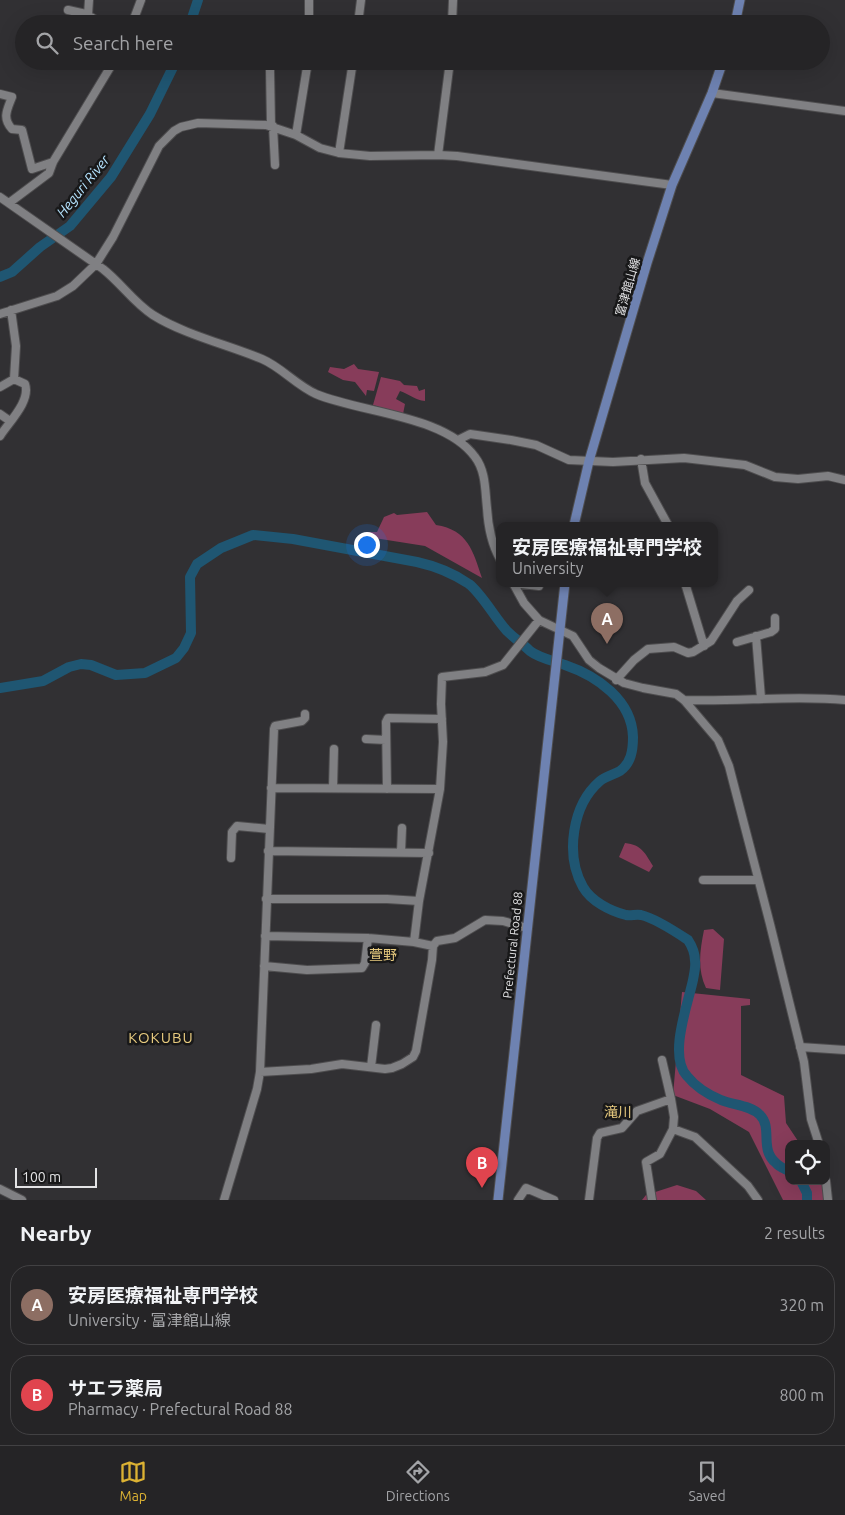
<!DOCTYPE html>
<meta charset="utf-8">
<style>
:root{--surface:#252426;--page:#313032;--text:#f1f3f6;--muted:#a3a4a7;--line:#424143;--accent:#dcb233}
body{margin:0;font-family:Ubuntu,"Noto Sans JP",sans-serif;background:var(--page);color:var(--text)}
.controls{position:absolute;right:15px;bottom:15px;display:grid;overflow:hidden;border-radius:10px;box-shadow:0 5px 20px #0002}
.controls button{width:45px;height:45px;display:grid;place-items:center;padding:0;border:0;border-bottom:1px solid var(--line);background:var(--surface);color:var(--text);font:25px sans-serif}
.scale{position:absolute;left:15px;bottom:12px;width:82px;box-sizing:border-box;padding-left:5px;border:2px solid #e3e3e5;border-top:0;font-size:14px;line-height:18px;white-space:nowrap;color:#e3e3e5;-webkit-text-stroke:4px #181819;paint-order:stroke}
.you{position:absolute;left:366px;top:544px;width:18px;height:18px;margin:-12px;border:4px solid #fff;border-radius:50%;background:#1a73e8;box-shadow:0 0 0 8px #1a73e833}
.badge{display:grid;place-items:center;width:32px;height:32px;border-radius:50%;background:var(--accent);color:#fff;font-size:16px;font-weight:700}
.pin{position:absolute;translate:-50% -41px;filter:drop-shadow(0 1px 2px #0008)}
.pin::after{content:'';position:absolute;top:26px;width:18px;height:15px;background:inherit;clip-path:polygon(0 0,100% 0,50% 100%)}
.popup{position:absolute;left:496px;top:522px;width:222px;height:65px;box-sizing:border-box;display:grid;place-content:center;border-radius:10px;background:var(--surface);filter:drop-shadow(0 1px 4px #0005);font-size:16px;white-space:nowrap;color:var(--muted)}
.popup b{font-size:19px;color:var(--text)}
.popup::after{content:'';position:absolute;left:50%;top:100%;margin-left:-10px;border:10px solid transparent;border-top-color:var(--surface)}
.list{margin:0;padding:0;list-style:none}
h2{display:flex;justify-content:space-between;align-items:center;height:65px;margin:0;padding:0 20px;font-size:21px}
h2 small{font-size:16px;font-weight:400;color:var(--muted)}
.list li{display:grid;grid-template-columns:32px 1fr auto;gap:15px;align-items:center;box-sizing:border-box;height:80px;margin:0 10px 10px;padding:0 10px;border:1px solid var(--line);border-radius:20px}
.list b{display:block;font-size:19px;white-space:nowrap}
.list p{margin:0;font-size:16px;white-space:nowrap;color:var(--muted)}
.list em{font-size:16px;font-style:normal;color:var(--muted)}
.icon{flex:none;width:28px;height:28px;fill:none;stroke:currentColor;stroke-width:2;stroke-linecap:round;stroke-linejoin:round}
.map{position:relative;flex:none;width:845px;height:1200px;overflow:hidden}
.search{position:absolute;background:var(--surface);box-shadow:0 5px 20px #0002;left:15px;right:15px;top:15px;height:55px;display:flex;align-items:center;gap:12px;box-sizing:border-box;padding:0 18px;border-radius:28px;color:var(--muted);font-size:19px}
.sheet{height:245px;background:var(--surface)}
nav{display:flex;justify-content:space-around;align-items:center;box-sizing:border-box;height:70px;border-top:1px solid var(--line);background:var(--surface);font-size:14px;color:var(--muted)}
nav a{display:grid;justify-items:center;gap:2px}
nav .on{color:var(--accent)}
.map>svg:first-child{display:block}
</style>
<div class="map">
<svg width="845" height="1200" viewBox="0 0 845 1200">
<rect width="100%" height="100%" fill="#313033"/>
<path fill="#873c5a" d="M354 364 358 369 379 372 374 391 367 390 366 396 355 382 343 380 328 372 330 367 344 369Z
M381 377 400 381 404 385 417 386 419 391 425 389V401C415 400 409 394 400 391L396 399 405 404 403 414 373 405Z
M427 512 436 525C468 530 473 551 482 578L425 546 368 537 367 532H377L384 517 394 513 397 515Z
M625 843C642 845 645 853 653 866L649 872 619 857Z
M713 929 724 939 720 990 706 988C697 969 700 950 704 930Z
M682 992 750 999V1005L741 1006V1075L784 1096 786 1123 800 1144H789V1181H822L826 1200H783L749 1132 710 1109 673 1095Z
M677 1185 696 1191 706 1200H642L646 1195Z"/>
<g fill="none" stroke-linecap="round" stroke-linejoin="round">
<path stroke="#1f5672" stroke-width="10" d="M190 24 198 0
M0 277 12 272 40 247 70 226 111 177 150 114 176 61
M0 688 43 681 69 667 81 664 91 665 116 675 145 673 176 658 184 648 191 633 190 577 197 564 221 548 253 535 293 539 417 562C435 566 453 573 469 584 482 594 495 618 507 631 514 638 523 644 530 651 539 658 554 661 565 665 597 676 632 700 633 737 633 751 631 763 620 771 613 775 606 776 600 781 572 805 565 855 583 887 591 901 610 911 626 915 631 916 636 914 641 915 654 918 676 932 688 940 692 946 695 954 695 961 696 967 694 974 693 980 688 1004 668 1056 687 1076 695 1086 709 1095 721 1100 732 1105 751 1105 760 1115 773 1128 759 1149 776 1163 779 1167 785 1169 789 1171
M801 1181 807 1193V1200"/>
<defs>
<path id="minor" d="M309 0V24
M68 10 86 14 102 24
M88 15 89 0
M132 24 141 0
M358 24 361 0
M452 24 453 0
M712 93 845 111
M0 94 12 97C7 110 2 118 12 129L22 130 32 169 53 162
M271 126 270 69 272 61
M273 126 275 165
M296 135 308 61
M339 153 353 61
M438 155 450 61
M0 197 103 269C121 283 134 303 153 315 183 334 228 345 262 359 281 367 296 385 316 394 361 413 445 415 475 457 486 471 485 491 487 508 488 526 491 543 500 559
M9 203 49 173 53 162 114 61
M0 314 57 296 73 286 96 264 113 237 159 146 174 131 181 127 198 123 266 125 296 135 320 148 339 153 370 156 438 155 457 156 672 185
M0 387 14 379
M0 414 10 421
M0 436C9 422 31 401 25 384L14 379 16 346 11 310
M458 440 470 434 511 440 536 445 569 460 613 462 684 458 745 465 775 477 798 479 828 476 845 480
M641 459 645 483 668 525
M513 583 524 603 539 620 573 636 589 660 599 668 624 683 643 688 676 694 684 700 718 740 729 766 770 924 804 1062 811 1119 819 1144
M513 583 539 586
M685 583 704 646
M756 636 761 698
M737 642 771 632 775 629V618
M616 680 634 660 648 649 674 647 688 653 693 652 711 641 737 601 749 590
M684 700C738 702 791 695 845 700
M366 739 386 740
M271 788 440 789
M333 788 334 749
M387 789 386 722 388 718 442 719
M268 851 429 853
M401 852 402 828
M231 858 232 832 237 826 269 829
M703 880H757
M266 899H387L419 901
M414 942 419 901 440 789 443 742 441 704 442 677 485 672 503 665 539 620
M433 946 437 941 455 938 485 920 503 921 527 928
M264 966 307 970 362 968 365 963 368 938
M800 1047 845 1050
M371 1067 376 1025
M260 1072 311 1069 342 1064 385 1069 392 1068 402 1064 413 1057 416 1051 432 960 433 946 414 942 368 938 265 936
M673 1129 695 1137 748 1186 758 1200
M826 1181 828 1200
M0 1189 22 1200
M224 1200 257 1089 260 1072 274 729 275 726 302 721 305 718V714
M518 1200 526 1188 554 1200
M589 1200 597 1138 600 1133 622 1128 637 1111 671 1099
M652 1200 646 1162 660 1154 673 1129 674 1117 671 1099 662 1060"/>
<path id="major" d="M735 24 740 0
M574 525 589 461 647 263 672 185 712 93 723 61
M498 1200 565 583"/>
</defs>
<use href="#minor" stroke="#4e4d4f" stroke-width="10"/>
<use href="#major" stroke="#4e4d4f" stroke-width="11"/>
<use href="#minor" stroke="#808083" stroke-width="8"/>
<use href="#major" stroke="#6e82b1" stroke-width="9"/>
</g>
<g text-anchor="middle" stroke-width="5" stroke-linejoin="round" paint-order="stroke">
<g font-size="12" fill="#e3e3e5" stroke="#181819">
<text transform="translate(628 287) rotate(-74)" y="4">富津館山線</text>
<text transform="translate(513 945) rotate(-84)" y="4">Prefectural Road 88</text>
</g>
<g font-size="14" font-style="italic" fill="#b4e2fd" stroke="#181819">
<text transform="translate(83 186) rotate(-51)" y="5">Heguri River</text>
</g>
<g font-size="14" fill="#e8cb7f" stroke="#181819">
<text x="383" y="960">萱野</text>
<text x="618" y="1117">滝川</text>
</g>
<g font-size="15" letter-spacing="1" fill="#e8cb7f" stroke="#181819">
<text x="161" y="1043">KOKUBU</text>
</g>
</g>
</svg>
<div class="controls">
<button><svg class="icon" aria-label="locate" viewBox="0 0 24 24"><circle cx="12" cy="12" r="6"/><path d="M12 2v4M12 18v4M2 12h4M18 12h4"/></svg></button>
</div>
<div class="scale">100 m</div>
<div class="you"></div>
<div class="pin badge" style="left:607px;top:644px;background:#8d6e63">A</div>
<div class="popup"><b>安房医療福祉専門学校</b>University</div>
<div class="pin badge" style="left:482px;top:1188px;background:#e0444e">B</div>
<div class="search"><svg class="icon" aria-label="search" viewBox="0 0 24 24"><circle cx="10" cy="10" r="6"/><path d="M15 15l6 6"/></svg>Search here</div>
</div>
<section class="sheet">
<h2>Nearby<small>2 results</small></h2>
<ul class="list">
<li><span class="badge" style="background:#8d6e63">A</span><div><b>安房医療福祉専門学校</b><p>University · 富津館山線</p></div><em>320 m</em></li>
<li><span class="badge" style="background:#e0444e">B</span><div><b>サエラ薬局</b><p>Pharmacy · Prefectural Road 88</p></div><em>800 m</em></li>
</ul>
</section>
<nav>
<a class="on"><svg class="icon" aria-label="map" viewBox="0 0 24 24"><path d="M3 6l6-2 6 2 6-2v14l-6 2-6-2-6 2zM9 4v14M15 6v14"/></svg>Map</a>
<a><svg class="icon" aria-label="directions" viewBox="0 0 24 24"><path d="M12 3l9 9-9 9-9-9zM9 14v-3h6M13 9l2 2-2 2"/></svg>Directions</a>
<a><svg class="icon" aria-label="saved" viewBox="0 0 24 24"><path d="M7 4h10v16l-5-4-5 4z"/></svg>Saved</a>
</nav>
